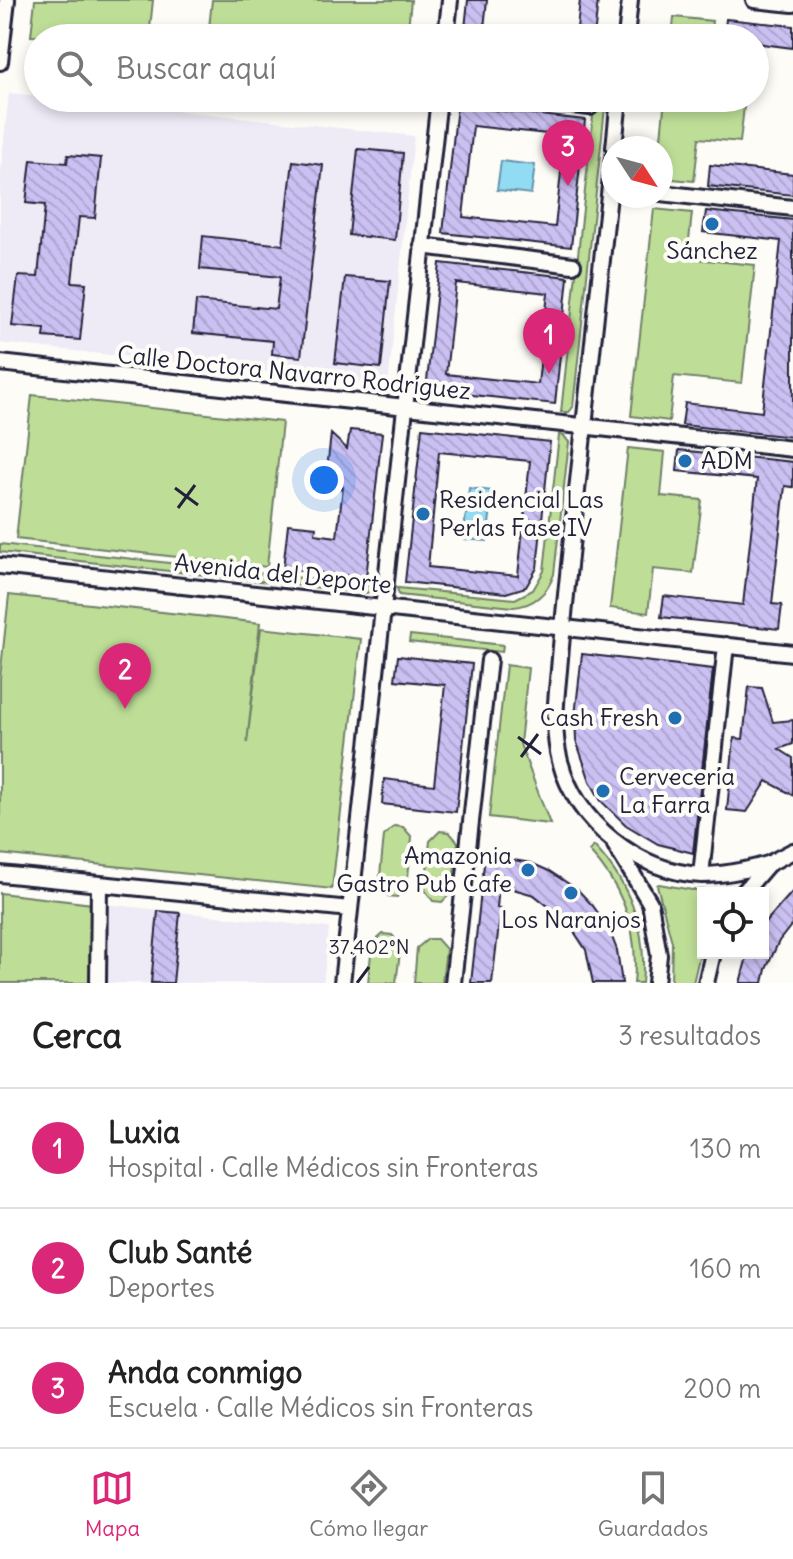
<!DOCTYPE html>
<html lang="es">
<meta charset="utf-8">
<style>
:root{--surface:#fff;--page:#f6f6f6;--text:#222;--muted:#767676;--line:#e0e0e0;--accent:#db2777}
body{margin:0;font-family:Delius,sans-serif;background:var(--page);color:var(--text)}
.controls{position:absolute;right:24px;bottom:24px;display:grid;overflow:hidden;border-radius:0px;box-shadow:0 4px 12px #0003}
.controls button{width:72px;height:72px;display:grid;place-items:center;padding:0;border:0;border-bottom:2px solid var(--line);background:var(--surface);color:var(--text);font:40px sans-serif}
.compass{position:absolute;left:601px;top:136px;width:72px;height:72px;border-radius:50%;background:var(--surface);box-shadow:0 4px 12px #0003;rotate:126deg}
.you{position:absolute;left:324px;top:480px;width:28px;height:28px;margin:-20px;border:6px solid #fff;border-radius:50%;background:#1a73e8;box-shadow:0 0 0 12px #1a73e833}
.badge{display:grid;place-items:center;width:52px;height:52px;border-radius:50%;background:var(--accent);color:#fff;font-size:26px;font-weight:700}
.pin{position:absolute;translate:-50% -66px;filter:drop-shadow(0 2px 4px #0008)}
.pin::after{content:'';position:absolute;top:42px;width:28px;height:24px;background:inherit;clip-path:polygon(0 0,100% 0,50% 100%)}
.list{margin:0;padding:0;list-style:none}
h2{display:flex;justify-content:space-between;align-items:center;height:104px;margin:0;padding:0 32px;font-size:34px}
h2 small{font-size:26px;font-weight:400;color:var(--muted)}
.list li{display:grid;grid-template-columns:52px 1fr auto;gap:24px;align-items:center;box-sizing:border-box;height:120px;padding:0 32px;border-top:2px solid var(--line)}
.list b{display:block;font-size:30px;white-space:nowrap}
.list p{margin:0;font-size:26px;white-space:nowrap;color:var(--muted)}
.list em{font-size:26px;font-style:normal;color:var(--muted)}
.icon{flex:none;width:44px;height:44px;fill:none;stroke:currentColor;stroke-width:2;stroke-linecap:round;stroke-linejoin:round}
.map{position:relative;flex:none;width:793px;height:983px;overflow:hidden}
.search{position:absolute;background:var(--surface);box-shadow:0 4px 12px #0003;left:24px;right:24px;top:24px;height:88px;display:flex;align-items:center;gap:20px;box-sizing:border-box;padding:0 28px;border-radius:44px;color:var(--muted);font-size:30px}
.sheet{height:464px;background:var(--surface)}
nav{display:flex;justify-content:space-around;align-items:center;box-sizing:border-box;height:112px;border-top:2px solid var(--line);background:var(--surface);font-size:22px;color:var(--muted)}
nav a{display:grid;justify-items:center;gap:4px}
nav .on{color:var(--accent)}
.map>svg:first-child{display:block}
</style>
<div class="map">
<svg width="793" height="983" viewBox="0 0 793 983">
<defs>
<pattern id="building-back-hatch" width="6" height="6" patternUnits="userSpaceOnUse" patternTransform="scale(2)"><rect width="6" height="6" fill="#cbc0f2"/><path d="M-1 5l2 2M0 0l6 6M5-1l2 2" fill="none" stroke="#aea5d0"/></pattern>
</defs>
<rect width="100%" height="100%" fill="#fdfcf7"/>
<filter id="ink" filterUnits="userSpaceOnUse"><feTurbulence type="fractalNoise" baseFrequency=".0125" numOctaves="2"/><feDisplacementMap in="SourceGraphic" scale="16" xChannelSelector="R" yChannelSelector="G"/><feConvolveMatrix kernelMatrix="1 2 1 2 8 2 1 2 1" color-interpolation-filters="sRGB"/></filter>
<g filter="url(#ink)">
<path fill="#eeeaf6" d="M9 93 38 96V98H60L414 136 388 385 0 343V179Z
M104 904 329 928 323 983H103Z"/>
<path fill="#bede97" stroke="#708069" stroke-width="2" d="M35 0H153L149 38 31 36Z
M212 0H411L407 38H208Z
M674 17 712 21 710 38H672Z
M595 98H606L573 407 569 412H561Z
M665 98H745L740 142 699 138 694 181 661 178 660 148Z
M654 209 692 213 687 258 755 265 742 383 674 376 669 421 631 416Z
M32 395 282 422 267 567 16 539Z
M559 435 564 436 569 442 554 574C548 593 533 606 513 607L399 595 397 588 515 599 533 590 544 571Z
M628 448 665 452 661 496 702 500 693 573 653 569 648 613 610 608Z
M0 544 374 586 372 591 366 593 0 552Z
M9 595 260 623 247 743 261 628 361 639 332 889 0 854V678Z
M410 635 503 645 502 652 409 642Z
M506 665 528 668 520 744 550 824 489 817Z
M394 826 403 827 412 837 407 887 397 897 388 896 379 885 384 836Z
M440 831 449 832 458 842 452 892 442 902 433 901 425 890 430 841Z
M594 846C630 884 648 931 642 983H634C639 932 624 888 589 851Z
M659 884 692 890H728V893H703V941L693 983H671L672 942 657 885Z
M0 893 92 904 91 983H0Z
M383 934 392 935 401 945 396 983H368L372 944Z
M428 939H437L446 949 442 983H414L417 948Z"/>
<path fill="#91dcf2" stroke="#6592a9" stroke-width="2" d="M501 161 535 165 531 194 497 190Z
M469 488 493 491 487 541 463 539Z"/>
<path fill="url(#building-back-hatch)" stroke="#22223b" stroke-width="2" fill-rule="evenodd" d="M468 0H487L483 38H464Z
M580 0H598L594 38H576Z
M726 19 793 26V48L755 43V38H724Z
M457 106 585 120 571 247 443 233ZM473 126 565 136 555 227 463 217Z
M358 149 403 153 395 240 349 235Z
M68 155 101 158 95 218 79 217 72 282 86 283 80 340 44 337 45 329 12 326 18 276 38 277 45 205 26 203 31 160 67 163Z
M293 161 323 165 301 357 272 354 273 341 193 333 196 301 276 309 280 277 200 269 203 236 283 245Z
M710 165 793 174V195L708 186Z
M706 211 793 220V437L682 425 685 403 762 412 781 241 703 232Z
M440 263 568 277 555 404 426 390ZM456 283 548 293 538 384 446 374Z
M345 277 390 281 381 368 335 363Z
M422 428 550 442 537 568 526 587 506 593 405 582ZM439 452 530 461 518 576 428 567Z
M350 430 382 433 366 578 283 569 288 524 316 527 315 534 337 537 343 487 324 495 331 434 347 449Z
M679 450 793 462V487L785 486 772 604 782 605 779 629 661 617 664 596 743 605 757 479 677 471Z
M582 654 713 669 693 853 658 844 626 825 601 801 590 781 576 740 575 716Z
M398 656 472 664 456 812 382 804 384 779 434 785 445 685 395 680Z
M749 687 762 688 773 722 793 720V744L779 749 793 758V795L767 781 747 812 727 810 734 738 743 739Z
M485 855 531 863 549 871 578 890 593 906 608 927 617 950 622 983H593L586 950 567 921 534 895 499 885 497 908H501L492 983H471Z
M793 891V923L779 941 766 969 763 983H740L748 953H763V925Z
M158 911 180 913 173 983H151Z"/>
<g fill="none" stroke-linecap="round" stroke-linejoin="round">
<defs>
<path id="minor" d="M754 0 793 4
M446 38 450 0
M626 38 630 0
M0 62 7 0
M511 98 590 107
M614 148 619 98
M613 158C599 290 584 423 570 556 566 594 562 632 559 670 556 701 552 731 560 761 576 823 638 872 702 875 725 875 747 870 768 864
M661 193 793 208
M422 246 573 265
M0 363 793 449
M0 566 793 653
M615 845 650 903 659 955 656 983
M0 874 350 909
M701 875 726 645
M743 893 768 864 793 851
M98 983 99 884
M342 983 439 98
M453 983 489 660
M706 983 713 953"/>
</defs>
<use href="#minor" stroke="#22223b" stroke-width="20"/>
<use href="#minor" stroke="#fdfcf7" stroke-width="14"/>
</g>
</g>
<path fill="none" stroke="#22223b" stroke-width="3" d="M175 488 198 505M178 508 195 485M518 737 541 754M521 757 538 734M357 983 369 967"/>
<g fill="#1f6fb2" stroke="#fdfcf7" stroke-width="3">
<circle cx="712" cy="224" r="8"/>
<circle cx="685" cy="461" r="8"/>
<circle cx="423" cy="514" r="8"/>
<circle cx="675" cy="718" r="8"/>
<circle cx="603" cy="791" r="8"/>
<circle cx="528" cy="870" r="8"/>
<circle cx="571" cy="893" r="8"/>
</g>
<g text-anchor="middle" stroke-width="8" stroke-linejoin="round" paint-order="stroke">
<g font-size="24" fill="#22223b" stroke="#fdfcf7" text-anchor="start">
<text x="712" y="259" text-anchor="middle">Sánchez</text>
<text x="701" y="469">ADM</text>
<text x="439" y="508">Residencial Las<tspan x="439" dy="28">Perlas Fase IV</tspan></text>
<text x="659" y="726" text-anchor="end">Cash Fresh</text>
<text x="619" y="785">Cervecería<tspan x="619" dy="28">La Farra</tspan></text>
<text x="512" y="864" text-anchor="end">Amazonia<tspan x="512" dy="28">Gastro Pub Cafe</tspan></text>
<text x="571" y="928" text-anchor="middle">Los Naranjos</text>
</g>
<g font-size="24" fill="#22223b" stroke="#fdfcf7">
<text transform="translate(294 373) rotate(6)" y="8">Calle Doctora Navarro Rodríguez</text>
<text transform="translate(283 574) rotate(6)" y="8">Avenida del Deporte</text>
</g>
</g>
<g font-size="20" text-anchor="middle" fill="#22223b" stroke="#fdfcf7" stroke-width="8" stroke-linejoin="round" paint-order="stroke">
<text x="369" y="954">37.402°N</text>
</g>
</svg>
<div class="controls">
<button><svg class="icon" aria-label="locate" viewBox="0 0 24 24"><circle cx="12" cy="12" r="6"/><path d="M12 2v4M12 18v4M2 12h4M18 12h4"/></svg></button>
</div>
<svg class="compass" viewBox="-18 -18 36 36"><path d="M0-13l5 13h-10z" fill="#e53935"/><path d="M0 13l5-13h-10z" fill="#767676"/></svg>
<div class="you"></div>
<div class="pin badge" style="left:549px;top:374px">1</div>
<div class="pin badge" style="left:125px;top:709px">2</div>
<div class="pin badge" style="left:568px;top:186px">3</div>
<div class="search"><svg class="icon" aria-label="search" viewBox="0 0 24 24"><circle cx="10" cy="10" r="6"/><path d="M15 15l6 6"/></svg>Buscar aquí</div>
</div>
<section class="sheet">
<h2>Cerca<small>3 resultados</small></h2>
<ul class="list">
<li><span class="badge">1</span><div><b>Luxia</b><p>Hospital · Calle Médicos sin Fronteras</p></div><em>130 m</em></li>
<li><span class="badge">2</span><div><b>Club Santé</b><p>Deportes</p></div><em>160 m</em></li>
<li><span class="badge">3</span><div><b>Anda conmigo</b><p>Escuela · Calle Médicos sin Fronteras</p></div><em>200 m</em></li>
</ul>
</section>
<nav>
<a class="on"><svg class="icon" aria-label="map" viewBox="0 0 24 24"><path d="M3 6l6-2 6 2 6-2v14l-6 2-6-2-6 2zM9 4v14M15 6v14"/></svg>Mapa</a>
<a><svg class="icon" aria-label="directions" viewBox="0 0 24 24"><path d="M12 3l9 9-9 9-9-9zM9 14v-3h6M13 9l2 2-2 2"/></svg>Cómo llegar</a>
<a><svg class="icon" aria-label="saved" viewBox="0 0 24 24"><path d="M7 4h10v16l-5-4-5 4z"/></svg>Guardados</a>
</nav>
